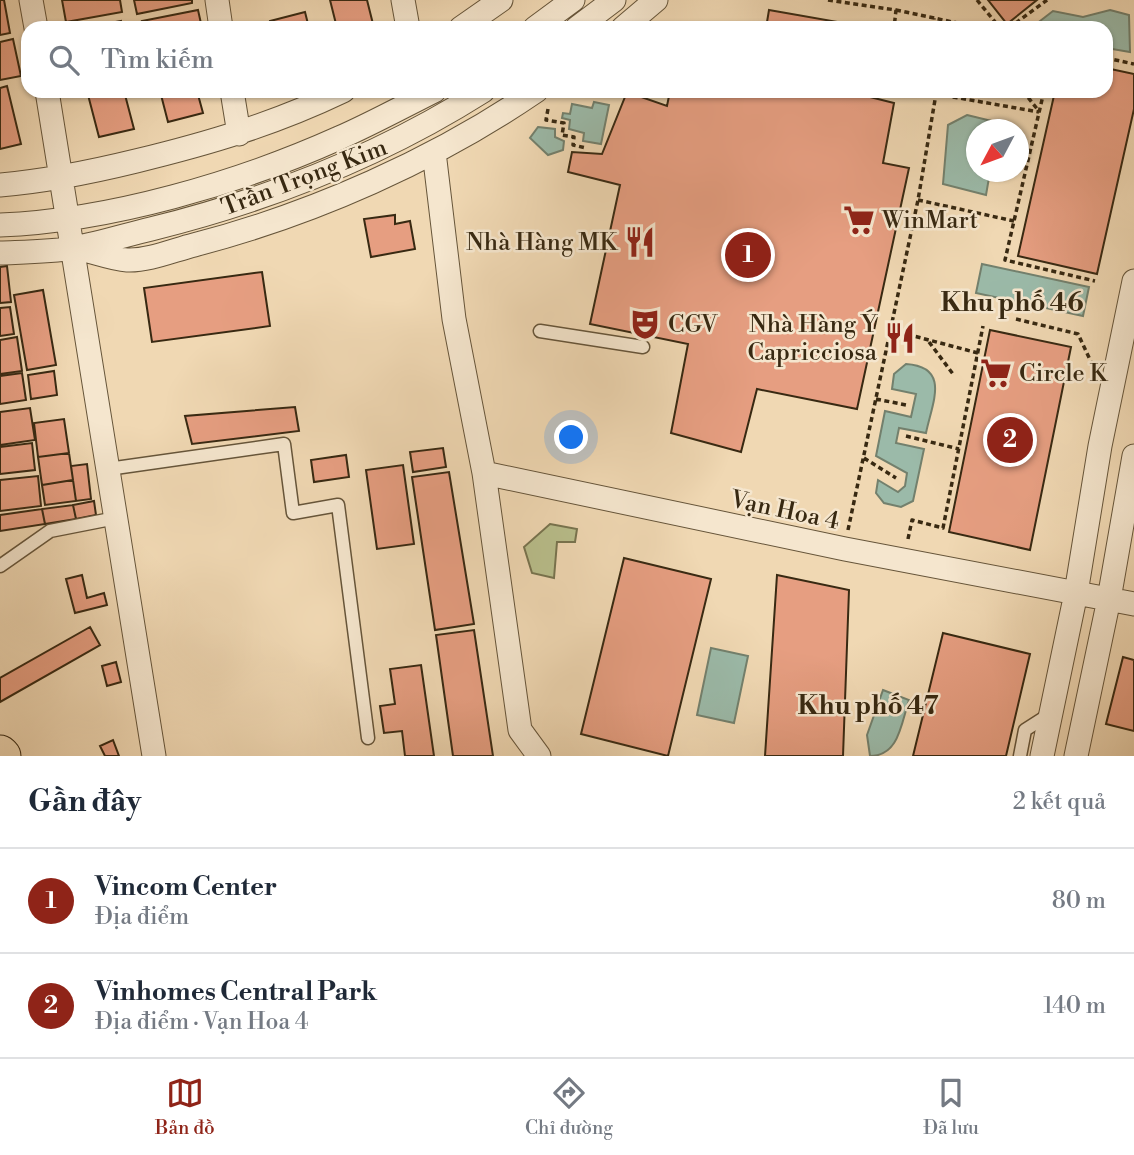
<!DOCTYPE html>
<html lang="vi">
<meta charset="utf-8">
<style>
:root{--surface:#fff;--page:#f2f2f3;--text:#1f2937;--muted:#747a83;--line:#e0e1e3;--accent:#8f2418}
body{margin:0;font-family:"Libre Bodoni",serif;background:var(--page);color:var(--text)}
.compass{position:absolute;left:966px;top:119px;width:63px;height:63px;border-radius:50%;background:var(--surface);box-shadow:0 2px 5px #0004;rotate:229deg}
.you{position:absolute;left:572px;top:438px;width:24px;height:24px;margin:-18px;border:5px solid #fff;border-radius:50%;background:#1a73e8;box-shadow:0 0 0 10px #1a73e833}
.badge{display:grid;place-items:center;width:46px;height:46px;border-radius:50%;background:var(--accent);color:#fff;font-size:23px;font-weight:700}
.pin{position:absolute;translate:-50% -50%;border:4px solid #fff;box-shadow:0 2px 7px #0006}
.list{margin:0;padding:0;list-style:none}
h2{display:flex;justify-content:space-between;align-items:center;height:91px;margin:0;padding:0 28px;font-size:30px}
h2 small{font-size:23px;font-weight:400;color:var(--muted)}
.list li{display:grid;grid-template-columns:46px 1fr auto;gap:21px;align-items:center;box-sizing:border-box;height:105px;padding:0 28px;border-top:2px solid var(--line)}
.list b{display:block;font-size:26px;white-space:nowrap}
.list p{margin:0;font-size:23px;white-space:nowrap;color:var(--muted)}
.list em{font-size:23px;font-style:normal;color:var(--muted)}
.icon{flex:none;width:38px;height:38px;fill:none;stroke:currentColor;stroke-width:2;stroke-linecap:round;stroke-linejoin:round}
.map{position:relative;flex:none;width:1134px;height:756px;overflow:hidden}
.search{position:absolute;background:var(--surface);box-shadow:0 2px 5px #0004;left:21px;right:21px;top:21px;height:77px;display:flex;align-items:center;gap:18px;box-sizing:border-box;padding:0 24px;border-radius:21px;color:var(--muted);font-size:26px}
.sheet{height:301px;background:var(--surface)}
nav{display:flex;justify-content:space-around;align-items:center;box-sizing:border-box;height:98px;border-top:2px solid var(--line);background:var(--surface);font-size:19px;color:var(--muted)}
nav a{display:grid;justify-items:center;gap:4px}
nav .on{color:var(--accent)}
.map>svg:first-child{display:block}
</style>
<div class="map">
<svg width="1134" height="756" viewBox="0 0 1134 756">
<rect width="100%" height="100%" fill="#f0d8b3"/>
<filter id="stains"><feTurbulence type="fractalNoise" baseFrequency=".00286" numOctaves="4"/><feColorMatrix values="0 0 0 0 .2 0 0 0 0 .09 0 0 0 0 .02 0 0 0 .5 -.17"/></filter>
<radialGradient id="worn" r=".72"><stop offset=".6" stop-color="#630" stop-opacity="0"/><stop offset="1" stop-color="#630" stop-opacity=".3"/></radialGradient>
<path fill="#b9bf8c" stroke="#78744f" stroke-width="2" d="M550 524 577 529 575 542H557L554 578 532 573 524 547Z"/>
<path fill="#9bbaa9" stroke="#73806d" stroke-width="2" d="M1110 10 1129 15 1130 52 1106 48V28H1031L1053 11 1083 17Z
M594 102 609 105 601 144 583 141 584 133 569 129 570 120 562 118 563 113 570 114 572 104 592 108Z
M967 115 1000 123 999 129 976 130V172H990L986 195 943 184 948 125Z
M538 127 555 129V137L564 141 563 150 548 155 530 138Z
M982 264 1089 287 1083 316 976 293Z
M906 364C951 367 932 403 926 433L899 428 896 443 924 449 913 501 901 507 884 503 876 493 878 480 898 492 905 486 907 473 876 456 885 411 911 417 916 394 892 389 894 374Z
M711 648 748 656 734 723 697 715Z
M883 690 909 700C901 724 899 756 870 756L867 735Z"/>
<path fill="#e69e81" stroke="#382912" stroke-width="2" d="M0 0H4L10 33 0 35Z
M62 0H120L122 12 66 22Z
M134 0H192V3L137 14Z
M330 0H367L374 28H337Z
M988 0H1037L1007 24Z
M198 10 202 28H144L142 21Z
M769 10 849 24 848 28H766Z
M305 12 309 28H271L270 21Z
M121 21 122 28H84Z
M13 39 21 76 0 80V42Z
M1106 68 1134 74V109L1097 274 1018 256 1055 91H1106Z
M7 86 21 144 0 149V88Z
M87 91H124L134 129 99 137Z
M160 91H197L203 113 168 122Z
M670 91H867L866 96 894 103 883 163 909 168 857 409 757 389 741 452 671 433 688 344 590 324 620 185 568 172 572 152 602 154 627 92 667 106Z
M395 215V224L410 221 415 249 371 257 364 219Z
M7 266 11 302 0 303V267Z
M262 272 270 326 152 342 144 288Z
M43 290 56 365 27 370 14 295Z
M10 307 14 334 0 336V308Z
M990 330 1071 347 1030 550 949 532Z
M17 337 22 371 0 374V340Z
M54 371 57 395 31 399 28 375Z
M22 373 26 400 0 404V376Z
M295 407 299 431 192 444 185 416Z
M30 408 35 440 0 445V412Z
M64 419 69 453 38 457 34 423Z
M32 443 35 470 0 474V447Z
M443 448 446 467 413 472 410 452Z
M69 453 73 480 42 485 38 457Z
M346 455 349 477 314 482 311 460Z
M87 464 91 499 76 501 71 466Z
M403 465 414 544 377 549 366 470Z
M449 472 474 624 435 630 412 477Z
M38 476 41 506 0 511V480Z
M73 480 76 501 45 505 42 485Z
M94 501 96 515 76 519 73 505Z
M73 505 76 519 45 524 42 509Z
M42 509 45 524 0 531V515Z
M624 558 711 579 668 756 581 734Z
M82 575 87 598 104 593 107 605 75 613 66 579Z
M777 575 849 590 843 756H765Z
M90 627 100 645 0 702V678Z
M474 630 493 756H453L436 635Z
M943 633 1030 654 1006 756H913Z
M1123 657 1134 660V731L1106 724Z
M116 662 121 682 107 686 102 666Z
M421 665 434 756H405L402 731 384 733 380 706 395 704 390 669Z
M113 740 119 756H105L100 746Z"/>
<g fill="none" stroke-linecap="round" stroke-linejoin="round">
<defs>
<path id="service" d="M540 331 643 347
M108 469 284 444 293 513 338 505 368 738
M0 566 50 531 116 518
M1020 756 1025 730 1050 714"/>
<path id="minor" d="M31 0 36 28
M217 0 221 28
M403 0 408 28
M461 28 501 0
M535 28 573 0
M577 28 614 0
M623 28 656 0
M47 91 154 756
M232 91 239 134
M434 152 454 319 484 473 520 730 539 756
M0 185C47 181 91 172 136 161 210 143 274 124 343 91
M0 225C109 221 239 183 339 138 371 124 402 107 434 91
M80 249C95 252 112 259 127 260 148 261 174 250 194 245 313 214 435 160 536 91
M0 253C24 252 50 252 74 248 100 243 126 235 151 229 268 200 382 155 483 91
M484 473 845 549 1134 604
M1042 756 1076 593 1100 446 1134 281
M1076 756 1109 599 1134 456"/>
<path id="primary" d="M0 754 2 756"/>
</defs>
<use href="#service" stroke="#66553a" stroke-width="15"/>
<use href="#minor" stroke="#66553a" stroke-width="25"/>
<use href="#primary" stroke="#382912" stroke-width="39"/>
<path stroke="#382912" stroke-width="3.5" stroke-dasharray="5 3.5" stroke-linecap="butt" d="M828 0 896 10 894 28
M977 0 1000 28
M896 10 981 28
M933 28 934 18
M1009 28 1047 0
M1106 58 1134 64
M1023 91 1038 110
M1044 91 1005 260 1095 281
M936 94 1039 112
M548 109 546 120 564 123 562 135 574 137 573 145 586 148
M918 200 1014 221
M1016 319 1078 334 1093 366
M891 330 978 353
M929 342 953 374
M876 399 906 405
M906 436 959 449
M864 458 896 478
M848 530 918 200 936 94 925 91
M908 539 912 520 943 528 983 326"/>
<use href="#service" stroke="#f5e6ce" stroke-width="12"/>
<use href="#minor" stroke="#f5e6ce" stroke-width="23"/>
<use href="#primary" stroke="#f0d8b3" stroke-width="37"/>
</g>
<defs>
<symbol id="supermarket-bare" viewBox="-9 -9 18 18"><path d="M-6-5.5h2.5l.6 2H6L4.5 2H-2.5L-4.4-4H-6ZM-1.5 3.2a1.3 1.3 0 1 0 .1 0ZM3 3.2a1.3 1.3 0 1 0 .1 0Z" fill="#8f2418" stroke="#f5e6ce" stroke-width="2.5" paint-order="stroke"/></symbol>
<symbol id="restaurant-bare" viewBox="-9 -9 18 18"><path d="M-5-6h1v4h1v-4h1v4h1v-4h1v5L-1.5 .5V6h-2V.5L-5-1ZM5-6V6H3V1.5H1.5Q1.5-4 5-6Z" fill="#8f2418" stroke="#f5e6ce" stroke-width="2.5" paint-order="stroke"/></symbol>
<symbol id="theatre-bare" viewBox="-9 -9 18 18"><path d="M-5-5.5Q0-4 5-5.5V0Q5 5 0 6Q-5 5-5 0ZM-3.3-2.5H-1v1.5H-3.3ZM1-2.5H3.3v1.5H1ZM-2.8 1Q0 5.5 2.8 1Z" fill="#8f2418" stroke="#f5e6ce" stroke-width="2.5" paint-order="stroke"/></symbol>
</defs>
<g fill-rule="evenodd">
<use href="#supermarket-bare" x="837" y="198" width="44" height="44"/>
<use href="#restaurant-bare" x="618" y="220" width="44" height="44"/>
<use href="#theatre-bare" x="623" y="302" width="44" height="44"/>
<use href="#restaurant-bare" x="878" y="316" width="44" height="44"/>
<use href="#supermarket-bare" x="974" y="351" width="44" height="44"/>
</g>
<g text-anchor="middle" stroke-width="5" stroke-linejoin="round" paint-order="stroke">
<g font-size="24" fill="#382912" stroke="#f5e6ce">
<text transform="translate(304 177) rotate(-21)" y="8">Trần Trọng Kim</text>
<text transform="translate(785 510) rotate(12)" y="8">Vạn Hoa 4</text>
</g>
<g font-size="24" fill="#382912" stroke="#f5e6ce" text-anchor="start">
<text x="882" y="228">WinMart</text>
<text x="617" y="250" text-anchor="end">Nhà Hàng MK</text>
<text x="668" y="332">CGV</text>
<text x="877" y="332" text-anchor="end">Nhà Hàng Ý<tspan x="877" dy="28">Capricciosa</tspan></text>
<text x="1019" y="381">Circle K</text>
</g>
<g font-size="26" font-weight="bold" fill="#382912" stroke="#f5e6ce">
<text x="1012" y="311">Khu phố 46</text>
<text x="868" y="714">Khu phố 47</text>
</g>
</g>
<rect width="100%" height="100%" filter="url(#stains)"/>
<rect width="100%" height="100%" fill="url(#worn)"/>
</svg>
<svg class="compass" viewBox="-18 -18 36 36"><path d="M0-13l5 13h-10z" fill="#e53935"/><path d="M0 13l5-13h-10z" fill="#747a83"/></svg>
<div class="you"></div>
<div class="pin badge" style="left:748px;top:255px">1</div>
<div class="pin badge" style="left:1010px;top:440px">2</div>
<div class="search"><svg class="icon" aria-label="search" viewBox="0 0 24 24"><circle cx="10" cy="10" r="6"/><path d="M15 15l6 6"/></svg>Tìm kiếm</div>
</div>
<section class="sheet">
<h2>Gần đây<small>2 kết quả</small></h2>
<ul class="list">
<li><span class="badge">1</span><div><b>Vincom Center</b><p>Địa điểm</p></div><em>80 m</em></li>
<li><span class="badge">2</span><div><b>Vinhomes Central Park</b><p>Địa điểm · Vạn Hoa 4</p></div><em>140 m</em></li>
</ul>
</section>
<nav>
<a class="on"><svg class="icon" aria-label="map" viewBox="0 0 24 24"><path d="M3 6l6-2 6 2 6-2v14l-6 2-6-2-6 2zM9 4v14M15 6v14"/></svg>Bản đồ</a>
<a><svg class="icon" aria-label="directions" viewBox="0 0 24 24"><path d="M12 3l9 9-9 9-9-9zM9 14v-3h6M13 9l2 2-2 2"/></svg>Chỉ đường</a>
<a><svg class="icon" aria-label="saved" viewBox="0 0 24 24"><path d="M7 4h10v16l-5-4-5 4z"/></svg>Đã lưu</a>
</nav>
